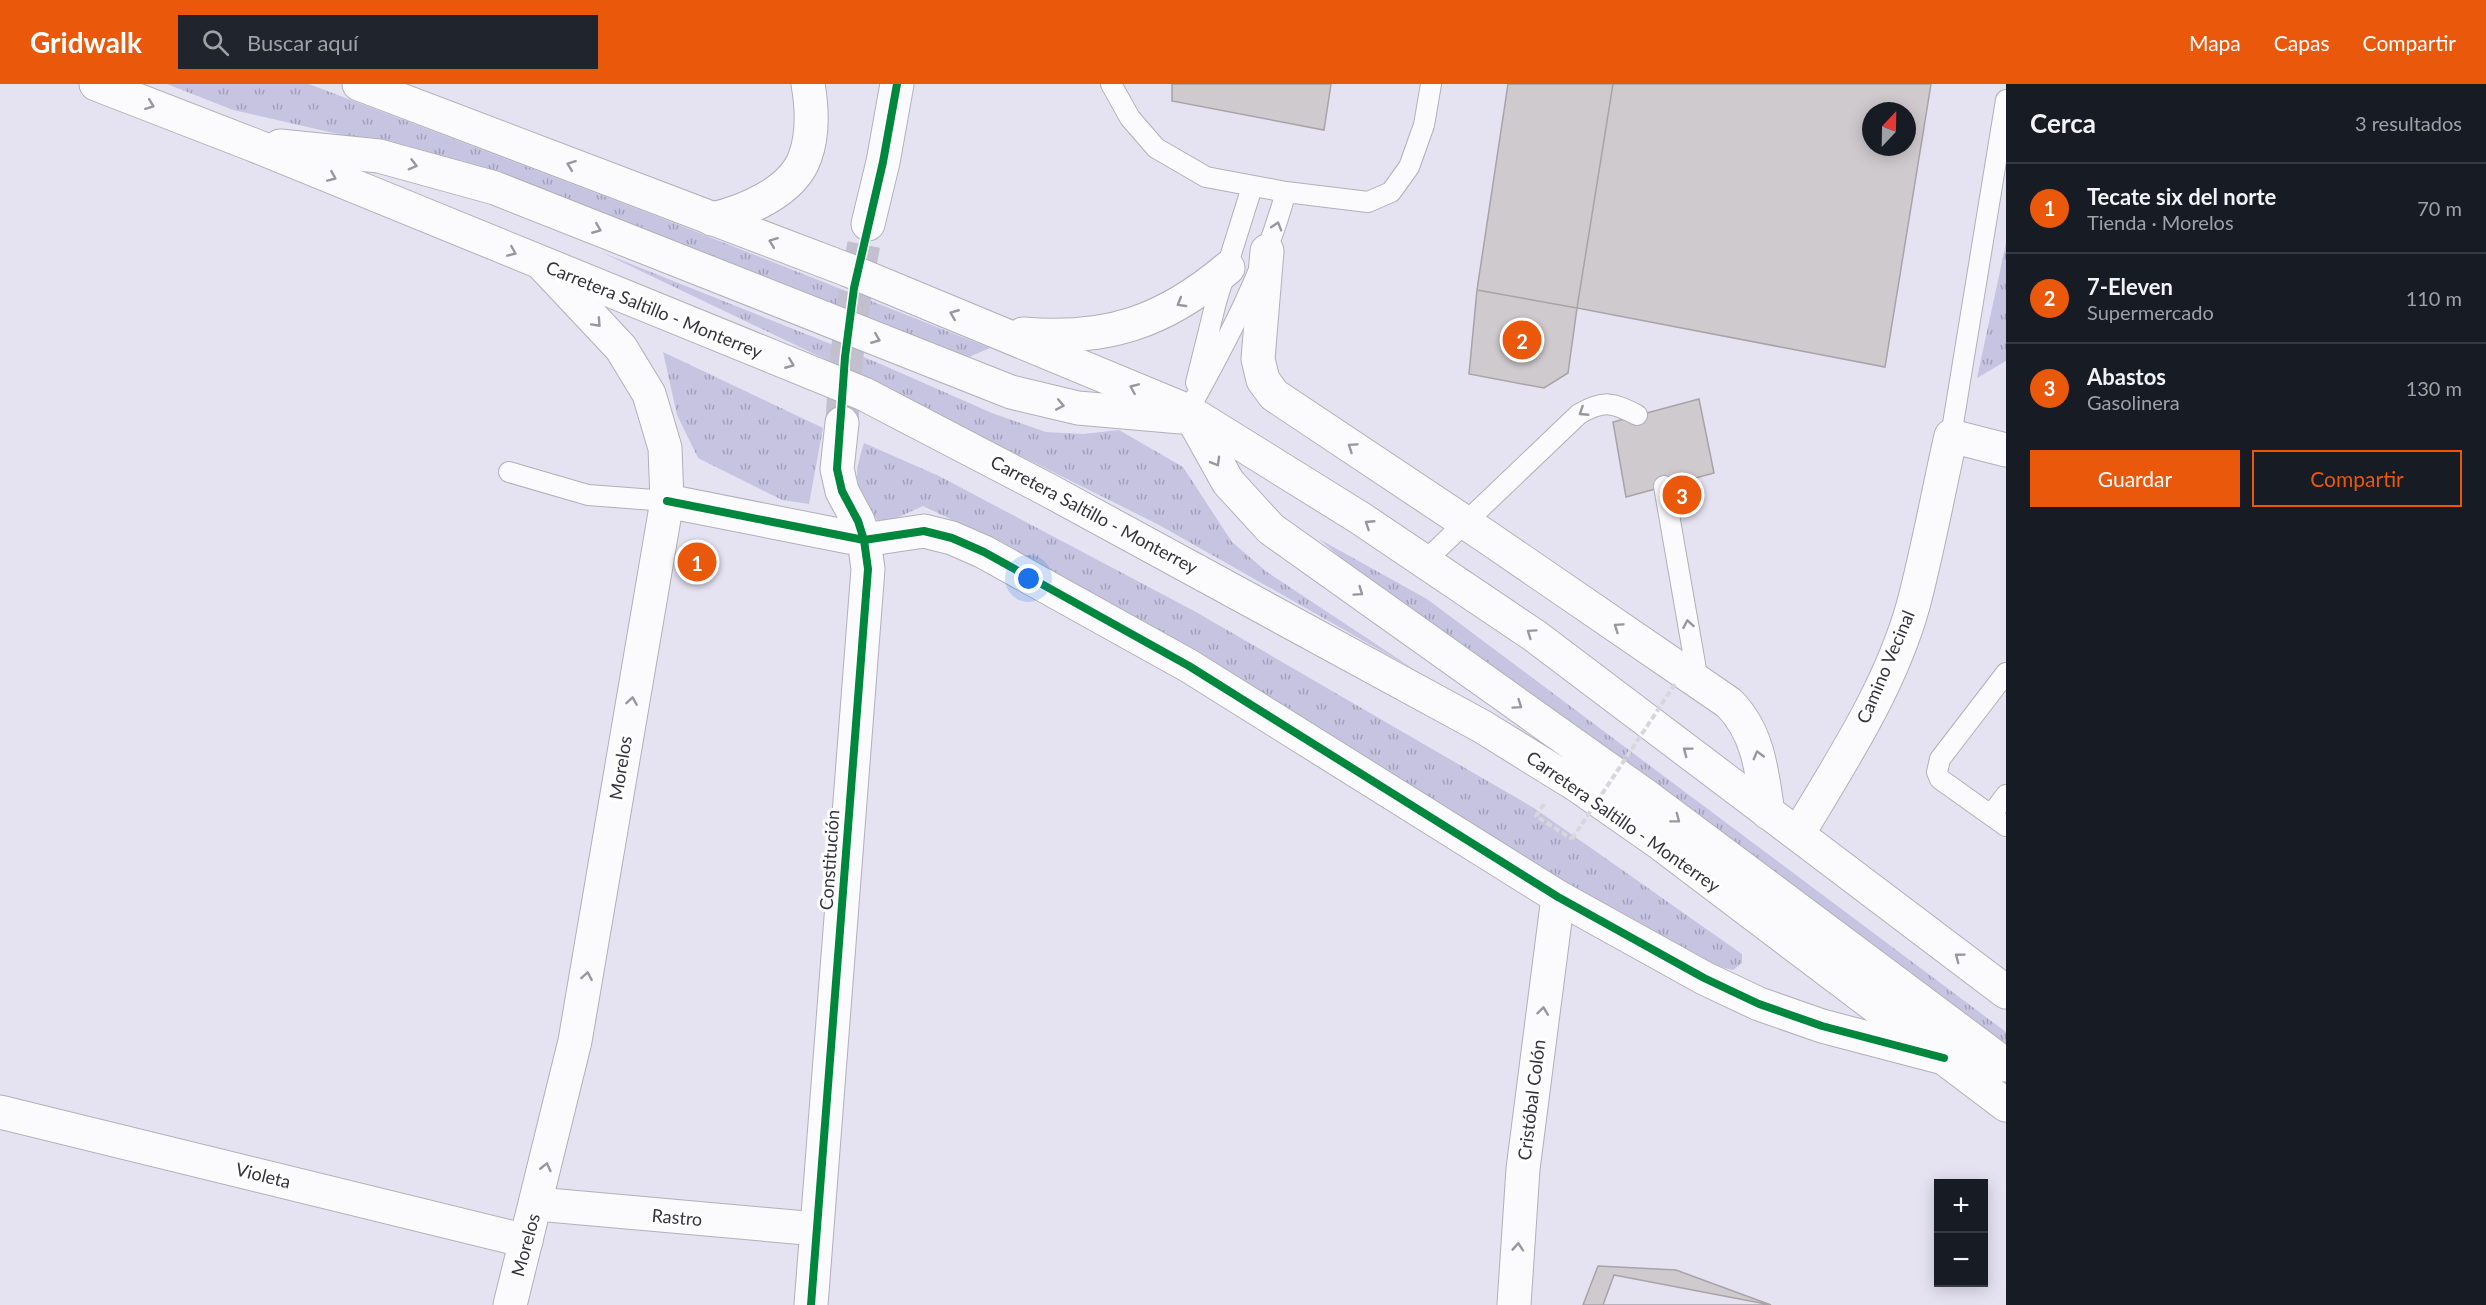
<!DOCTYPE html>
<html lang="es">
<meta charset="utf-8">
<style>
:root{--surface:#171b24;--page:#20242c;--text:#f1f3f6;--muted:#9ea1a6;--line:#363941;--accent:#ea580c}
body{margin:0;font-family:Lato,sans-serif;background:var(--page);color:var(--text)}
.controls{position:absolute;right:18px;bottom:18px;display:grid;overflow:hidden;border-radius:0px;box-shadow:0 3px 15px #0003}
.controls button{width:54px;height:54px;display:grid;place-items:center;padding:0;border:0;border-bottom:2px solid var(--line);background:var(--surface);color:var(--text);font:30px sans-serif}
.compass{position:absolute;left:1862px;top:18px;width:54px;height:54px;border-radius:50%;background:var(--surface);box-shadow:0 3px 15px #0003;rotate:22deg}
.you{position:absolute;left:1029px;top:495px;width:21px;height:21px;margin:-15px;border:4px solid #fff;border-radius:50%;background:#1a73e8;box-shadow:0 0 0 9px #1a73e833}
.badge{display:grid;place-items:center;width:39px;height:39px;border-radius:50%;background:var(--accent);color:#fff;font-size:20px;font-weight:700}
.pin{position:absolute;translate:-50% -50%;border:3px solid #fff;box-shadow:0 2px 6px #0006}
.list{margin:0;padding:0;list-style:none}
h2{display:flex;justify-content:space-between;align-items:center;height:78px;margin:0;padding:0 24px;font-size:26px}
h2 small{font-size:20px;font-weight:400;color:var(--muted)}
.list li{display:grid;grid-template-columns:39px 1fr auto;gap:18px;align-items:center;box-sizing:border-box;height:90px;padding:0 24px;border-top:2px solid var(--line)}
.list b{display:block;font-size:22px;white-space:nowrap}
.list p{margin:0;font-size:20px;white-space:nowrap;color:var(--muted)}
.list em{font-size:20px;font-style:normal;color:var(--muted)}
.actions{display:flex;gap:12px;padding:18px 24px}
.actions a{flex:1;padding:14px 0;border:2px solid var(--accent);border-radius:0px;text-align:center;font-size:21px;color:var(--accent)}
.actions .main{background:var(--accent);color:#fff}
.icon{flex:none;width:33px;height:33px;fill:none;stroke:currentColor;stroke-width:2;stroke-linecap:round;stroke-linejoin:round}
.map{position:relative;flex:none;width:2006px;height:1221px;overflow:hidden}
header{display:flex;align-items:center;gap:36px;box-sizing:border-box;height:84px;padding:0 30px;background:var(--accent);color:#fff}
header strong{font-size:28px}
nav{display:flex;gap:33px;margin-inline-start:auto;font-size:21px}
.search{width:420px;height:54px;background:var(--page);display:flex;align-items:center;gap:15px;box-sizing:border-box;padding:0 21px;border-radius:0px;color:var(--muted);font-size:22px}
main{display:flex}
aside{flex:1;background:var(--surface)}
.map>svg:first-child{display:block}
</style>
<header>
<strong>Gridwalk</strong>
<div class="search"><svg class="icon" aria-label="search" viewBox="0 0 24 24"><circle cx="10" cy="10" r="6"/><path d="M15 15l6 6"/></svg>Buscar aquí</div>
<nav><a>Mapa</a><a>Capas</a><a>Compartir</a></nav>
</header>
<main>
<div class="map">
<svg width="2006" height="1221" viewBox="0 0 2006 1221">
<defs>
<pattern id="grass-tufts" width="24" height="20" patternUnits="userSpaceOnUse" patternTransform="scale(1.5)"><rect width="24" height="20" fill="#c7c4e2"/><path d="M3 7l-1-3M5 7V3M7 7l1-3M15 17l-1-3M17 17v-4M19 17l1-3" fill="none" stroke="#a2a0b9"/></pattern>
</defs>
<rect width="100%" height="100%" fill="#e5e3f2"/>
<path fill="url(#grass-tufts)" d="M167 0H309L669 137 990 264 969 273 932 262 447 75 233 26Z
M2006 159V277L1977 294Z
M601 168 876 278 992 329 1046 348 1083 350 1119 346 1183 383 1232 458 1267 488 1415 586 1159 441 875 299Z
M663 268 823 344 809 420 782 416 698 374 677 331Z
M864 359 939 392 1196 528 1534 724 1742 870V879L1733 886 1713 881 1630 838 971 445 923 422 881 441C856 408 851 399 864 359Z
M1319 455 1427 515 2006 948V968L1395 520Z"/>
<path fill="#cfcacd" stroke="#a8a3a6" stroke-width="1.5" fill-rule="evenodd" d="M1172 0H1331L1324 46 1172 17Z
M1508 0H1613L1577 224 1477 206Z
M1613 0H1931L1885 283 1577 224ZM1871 27H1907V63H1871Z
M1477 206 1577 224 1568 289 1544 304 1469 290Z
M1699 315 1714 389 1626 413 1613 338Z
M1598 1182 1676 1186 1771 1221H1583Z
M1614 1191 1771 1221H1603Z"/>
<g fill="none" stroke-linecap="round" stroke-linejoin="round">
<path stroke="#c2c0ce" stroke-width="33" stroke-dasharray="33 16" stroke-linecap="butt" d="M842 339C845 271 854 206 868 140"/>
<defs>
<path id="service" d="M1111 0 1130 34 1156 64 1206 93 1286 108 1368 118 1391 108 1409 83 1424 41 1431 0
M1196 299 1216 218 1252 103
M1188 327C1229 253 1263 190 1286 108
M1951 352 2006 16
M509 388 588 411 667 417
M1664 402 1698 597
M1425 477 1579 330C1604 316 1612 318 1637 331
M2006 589 1940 675 1937 688 1940 695 2006 742
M1991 731 2006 711"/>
<path id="minor" d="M712 135C744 128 793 108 805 73 813 51 812 23 808 0
M868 140 883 78 897 0
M1798 750C1841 678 1890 604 1913 522 1928 466 1938 409 1951 352L2006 366
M0 1028 526 1157
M537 1120 817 1145
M811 1221 868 485 864 456 858 437 842 407 837 385 842 339
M1514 1221 1523 1085 1558 813"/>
<path id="tertiary" d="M667 417 864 456 924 447 952 454 984 468 1189 582 1558 813 1704 894 1759 920 1822 942 1944 974
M510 1221 575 957 667 417 665 364 649 310 621 264 543 181"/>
<path id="primary" d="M96 0 251 60 864 310 1048 406 1483 643 1578 702 1661 760 2006 1021
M359 0 848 186 1188 327 1360 434 1535 552 2006 908
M280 62 379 72 495 104 1011 308 1078 324 1181 333
M1267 167 1258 275 1263 296 1274 311 1487 453 1729 619C1759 649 1762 689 1768 729
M1023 250C1107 257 1164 238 1228 184
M1189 328 1228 398 1271 445 1646 712 2006 981"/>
</defs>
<use href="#service" stroke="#b1afba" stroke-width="22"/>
<use href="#minor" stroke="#b1afba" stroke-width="35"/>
<use href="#tertiary" stroke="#b1afba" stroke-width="35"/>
<use href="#primary" stroke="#b1afba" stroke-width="35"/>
<path stroke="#d7d7db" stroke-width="4" stroke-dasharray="6 3" stroke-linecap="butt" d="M1544 720 1536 732 1572 755"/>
<use href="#service" stroke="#fbfbfd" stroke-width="20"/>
<use href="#minor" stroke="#fbfbfd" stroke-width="33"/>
<use href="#tertiary" stroke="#fbfbfd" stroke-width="33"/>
<use href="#primary" stroke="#fbfbfd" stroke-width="33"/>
<path stroke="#d7d7db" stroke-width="4" stroke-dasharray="6 3" stroke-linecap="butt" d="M1572 755 1675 600"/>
<defs>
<path id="cycleway" d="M667 417 864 456 924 447 952 454 984 468 1189 582 1558 813 1704 894 1759 920 1822 942 1944 974
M811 1221 868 485 864 456 858 437 842 407 837 385 845 273 854 204 883 78 897 0"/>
</defs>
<use href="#cycleway" stroke="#fff" stroke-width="11"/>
<use href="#cycleway" stroke="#00873e" stroke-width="8"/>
</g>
<defs><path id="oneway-chevron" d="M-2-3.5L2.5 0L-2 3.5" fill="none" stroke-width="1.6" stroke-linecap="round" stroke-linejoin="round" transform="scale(1.5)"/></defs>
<g stroke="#98979e">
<use href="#oneway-chevron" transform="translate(150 21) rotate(21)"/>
<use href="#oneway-chevron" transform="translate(413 81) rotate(15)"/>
<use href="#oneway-chevron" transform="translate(571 81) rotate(-159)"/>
<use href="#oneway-chevron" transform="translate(332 93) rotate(23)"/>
<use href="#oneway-chevron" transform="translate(1277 142) rotate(-73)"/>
<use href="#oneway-chevron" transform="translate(597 145) rotate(22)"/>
<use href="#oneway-chevron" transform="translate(773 158) rotate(-159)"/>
<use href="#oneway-chevron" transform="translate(512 168) rotate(23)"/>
<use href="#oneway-chevron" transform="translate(1181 219) rotate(149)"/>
<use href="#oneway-chevron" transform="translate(954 230) rotate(-158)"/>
<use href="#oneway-chevron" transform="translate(597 239) rotate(47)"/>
<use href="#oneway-chevron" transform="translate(876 255) rotate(22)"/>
<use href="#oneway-chevron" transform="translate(790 280) rotate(22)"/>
<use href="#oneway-chevron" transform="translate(1134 304) rotate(-157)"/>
<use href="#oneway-chevron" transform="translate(1060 321) rotate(11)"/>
<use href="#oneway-chevron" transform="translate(1583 328) rotate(147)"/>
<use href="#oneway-chevron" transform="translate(1352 363) rotate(-146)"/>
<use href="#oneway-chevron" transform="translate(1216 378) rotate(60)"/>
<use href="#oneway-chevron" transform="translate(1369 440) rotate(-147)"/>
<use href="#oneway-chevron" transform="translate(1359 508) rotate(35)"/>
<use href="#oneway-chevron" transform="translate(1688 540) rotate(-100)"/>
<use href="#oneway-chevron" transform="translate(1618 543) rotate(-146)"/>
<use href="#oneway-chevron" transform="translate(1531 549) rotate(-145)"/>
<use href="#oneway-chevron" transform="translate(632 617) rotate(-81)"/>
<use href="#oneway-chevron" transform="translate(1518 621) rotate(35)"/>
<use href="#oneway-chevron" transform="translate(1687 667) rotate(-143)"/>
<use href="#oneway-chevron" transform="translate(1758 671) rotate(-105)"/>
<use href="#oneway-chevron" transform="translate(1676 735) rotate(37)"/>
<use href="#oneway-chevron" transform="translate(1959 873) rotate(-143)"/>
<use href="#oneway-chevron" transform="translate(587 892) rotate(-80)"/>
<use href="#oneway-chevron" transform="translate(1543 927) rotate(-83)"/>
<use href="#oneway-chevron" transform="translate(546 1083) rotate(-77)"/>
<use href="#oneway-chevron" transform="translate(1518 1163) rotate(-86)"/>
</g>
<g text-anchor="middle" stroke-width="6" stroke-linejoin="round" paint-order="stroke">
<g font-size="18" fill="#35333e" stroke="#fff">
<text transform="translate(654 226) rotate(22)" y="6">Carretera Saltillo - Monterrey</text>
<text transform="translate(1094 431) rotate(28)" y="6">Carretera Saltillo - Monterrey</text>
<text transform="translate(1886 583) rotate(-67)" y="6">Camino Vecinal</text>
<text transform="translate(621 684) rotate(-81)" y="6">Morelos</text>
<text transform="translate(1623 738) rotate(35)" y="6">Carretera Saltillo - Monterrey</text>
<text transform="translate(830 776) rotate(-86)" y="6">Constitución</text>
<text transform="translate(1532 1016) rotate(-83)" y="6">Cristóbal Colón</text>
<text transform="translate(263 1092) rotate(14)" y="6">Violeta</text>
<text transform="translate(677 1134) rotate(5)" y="6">Rastro</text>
<text transform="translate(526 1161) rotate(-75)" y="6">Morelos</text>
</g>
</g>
</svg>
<div class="controls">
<button>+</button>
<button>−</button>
</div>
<svg class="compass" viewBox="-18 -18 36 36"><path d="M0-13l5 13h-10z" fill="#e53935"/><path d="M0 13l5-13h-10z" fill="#9ea1a6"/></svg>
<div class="you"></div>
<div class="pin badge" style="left:697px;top:478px">1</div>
<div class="pin badge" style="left:1522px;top:256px">2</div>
<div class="pin badge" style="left:1682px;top:411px">3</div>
</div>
<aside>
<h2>Cerca<small>3 resultados</small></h2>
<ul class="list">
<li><span class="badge">1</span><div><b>Tecate six del norte</b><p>Tienda · Morelos</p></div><em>70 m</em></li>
<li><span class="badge">2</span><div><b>7-Eleven</b><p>Supermercado</p></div><em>110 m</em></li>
<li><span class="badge">3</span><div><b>Abastos</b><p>Gasolinera</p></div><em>130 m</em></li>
</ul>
<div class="actions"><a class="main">Guardar</a><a>Compartir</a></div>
</aside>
</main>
